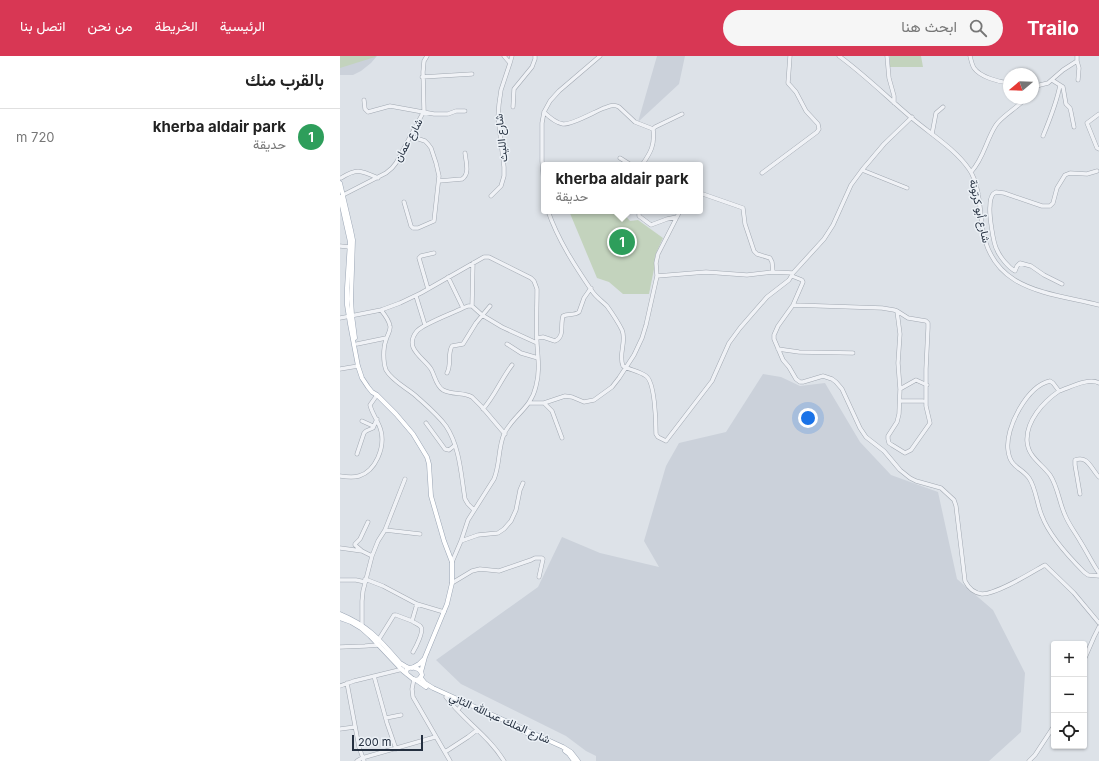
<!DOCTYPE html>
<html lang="ar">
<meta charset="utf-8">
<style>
:root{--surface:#fff;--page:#f6f6f6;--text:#222;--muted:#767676;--line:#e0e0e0;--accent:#d83754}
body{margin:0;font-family:Inter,Vazirmatn,sans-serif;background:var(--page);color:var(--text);direction:rtl}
.controls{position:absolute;right:12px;bottom:12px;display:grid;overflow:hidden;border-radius:4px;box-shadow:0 1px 3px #0004}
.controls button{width:36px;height:36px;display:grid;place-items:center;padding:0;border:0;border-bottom:1px solid var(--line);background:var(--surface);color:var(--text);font:20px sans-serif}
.compass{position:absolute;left:663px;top:12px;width:36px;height:36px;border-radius:50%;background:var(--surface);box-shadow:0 1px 3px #0004;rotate:251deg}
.scale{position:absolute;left:12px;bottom:10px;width:71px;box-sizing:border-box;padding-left:4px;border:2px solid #253040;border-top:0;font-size:11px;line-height:14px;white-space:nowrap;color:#253040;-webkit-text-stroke:3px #ecf1f6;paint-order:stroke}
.you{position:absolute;left:468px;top:362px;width:14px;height:14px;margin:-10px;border:3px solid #fff;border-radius:50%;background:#1a73e8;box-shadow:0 0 0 6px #1a73e833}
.badge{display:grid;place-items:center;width:26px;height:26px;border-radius:50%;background:var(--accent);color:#fff;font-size:13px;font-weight:700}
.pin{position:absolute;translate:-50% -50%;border:2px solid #fff;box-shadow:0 1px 4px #0006}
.popup{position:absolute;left:201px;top:106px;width:162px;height:52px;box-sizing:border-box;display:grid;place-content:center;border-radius:4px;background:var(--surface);filter:drop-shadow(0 1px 3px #0005);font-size:13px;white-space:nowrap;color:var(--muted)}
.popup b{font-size:15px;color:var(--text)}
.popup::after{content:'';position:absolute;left:50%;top:100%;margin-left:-8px;border:8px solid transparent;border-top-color:var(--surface)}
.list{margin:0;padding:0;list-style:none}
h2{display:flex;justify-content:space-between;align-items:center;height:52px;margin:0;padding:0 16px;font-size:17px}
h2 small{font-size:13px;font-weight:400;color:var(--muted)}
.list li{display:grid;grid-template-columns:26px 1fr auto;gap:12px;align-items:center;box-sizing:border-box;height:56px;padding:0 16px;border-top:1px solid var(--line)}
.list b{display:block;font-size:15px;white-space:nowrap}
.list p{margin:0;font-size:13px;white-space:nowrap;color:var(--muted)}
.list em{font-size:13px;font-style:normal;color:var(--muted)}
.icon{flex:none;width:22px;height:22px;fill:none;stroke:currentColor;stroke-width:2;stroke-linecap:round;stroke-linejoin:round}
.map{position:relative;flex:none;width:759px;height:705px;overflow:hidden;direction:ltr}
header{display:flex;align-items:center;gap:24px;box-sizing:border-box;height:56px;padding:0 20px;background:var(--accent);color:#fff}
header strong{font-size:19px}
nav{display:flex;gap:22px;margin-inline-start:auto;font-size:14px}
.search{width:280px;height:36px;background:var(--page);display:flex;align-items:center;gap:10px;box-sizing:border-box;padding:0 14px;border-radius:22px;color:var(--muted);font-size:15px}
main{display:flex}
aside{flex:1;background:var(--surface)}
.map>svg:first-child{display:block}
</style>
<header>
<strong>Trailo</strong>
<div class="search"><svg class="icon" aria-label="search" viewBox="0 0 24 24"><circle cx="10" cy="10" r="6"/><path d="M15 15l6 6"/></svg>ابحث هنا</div>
<nav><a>الرئيسية</a><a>الخريطة</a><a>من نحن</a><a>اتصل بنا</a></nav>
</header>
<main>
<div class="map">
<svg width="759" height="705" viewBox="0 0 759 705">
<rect width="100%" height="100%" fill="#dde2e8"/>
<path fill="#cbd1da" d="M0 0H37L31 7 21 15 13 19H0Z
M317 0H345L339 28 298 66Z
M423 318 441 321 460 330 485 327 520 386 551 419 598 436 617 523 653 554 685 617 681 676 649 705H256V700L246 695 226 680 121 628 96 604 198 531 222 481 260 497 319 511 304 485 326 410 339 387 386 376Z"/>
<path fill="#c3d3bd" d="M0 0H36L35 1 0 12Z
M550 0H581L583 11H550Z
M229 155H281L290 165 298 164 323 182 317 195 315 200 314 213 309 238H283L269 226 257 222Z"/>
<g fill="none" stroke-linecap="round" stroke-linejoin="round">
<defs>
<path id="minor" d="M499 0C525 19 548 42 573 63 592 79 615 93 629 113 639 127 640 152 642 169 650 235 707 236 759 249
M547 0 549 22 554 40V47
M630 0C631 4 632 9 634 12 640 21 659 26 669 27
M737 0V5L739 12 738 24
M170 7 172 0
M82 21 132 18
M712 24 723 31 726 48 730 52 731 56 734 71
M693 33 696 30 708 27 723 14 737 5
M24 44 25 53 28 56 50 50 94 58H108L116 55H125
M173 51 174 33 192 11 195 3V0
M204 56C209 61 216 67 223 68 232 69 254 56 264 52 270 50 274 48 279 51L295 66 313 73
M759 58 747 67 757 92 759 93
M313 73 315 71 342 58
M592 78 596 57 603 51
M703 80C710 63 717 46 720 29
M280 102 291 109
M302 109C311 96 315 89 313 73
M522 114 567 132
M631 116C644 102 646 84 656 69 662 60 677 52 686 42
M422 117 477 76 479 73 478 68 466 55 456 36 448 27 450 0
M1 122C17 112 20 114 38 122
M99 125 122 123C130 118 126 106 125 97
M204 130 202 105V67L204 56 210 45 219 35 260 0
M360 137 403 152 405 168 414 195 417 198 430 202 432 206 433 216
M3 139 46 117 52 112 56 107 84 55 83 16 84 5 87 0
M151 140 161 130 164 120V111L158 61 159 48 161 34 170 7 164 0
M64 146 71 170 73 172H78L94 165 99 120 96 107 91 92 88 88 85 85 70 80
M208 155C218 184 235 210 252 235 256 241 262 245 267 250 272 257 278 266 282 274 287 285 278 298 283 310 290 314 299 315 306 320 315 326 316 366 316 378L318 381 326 385 372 325 389 287 400 272 427 241 449 224 453 217 484 183 493 169 511 129 522 114 544 88 572 61
M299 155V160L311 169 327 163 337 161
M0 190 10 191
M317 220 366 216 407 219 433 216 453 217
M452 220 462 224 463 226 453 249 542 252 554 254 557 255 560 278 558 307 560 333 559 358 557 366 548 380V383L549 387 552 389 565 397 571 394 590 367 586 350V313L588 272V267L586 265 568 262 557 255
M108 221 123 252 128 250H132L142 259 162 271 197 287
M722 228 704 219 691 210 680 207 677 210 675 215C668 211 660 201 657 194 653 187 649 158 650 150 650 145 651 141 653 138L656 136 664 137 702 150H710L713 147 717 132 725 119 730 117 747 118 757 115
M88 233 79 202 81 200 94 197
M76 240 85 269
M453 249 438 270 434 279V283L443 304 449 311 456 323 460 326H463L483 320 492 323 496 326 502 333 520 372 526 381 544 395 560 414 570 422 576 425 601 432 614 444 616 450 625 525C628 531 634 537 642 538 657 538 689 518 703 510L705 509 734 537 759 567
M132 250 133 207
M123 252C113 257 83 268 77 275 63 292 83 301 91 313 95 320 96 330 103 334 112 339 124 336 132 341 135 344 138 347 141 350 149 359 157 369 165 378
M41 254C45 259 49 264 50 270 51 275 47 279 46 284 43 292 43 306 46 314 52 325 67 332 76 340 86 349 98 359 106 370 120 391 121 419 125 443L128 448 134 454
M0 262 41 254 60 247 81 237 144 201H149L191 222 194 225 197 233C197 251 196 270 197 288 198 302 200 316 196 330 191 353 173 359 164 378 158 392 160 409 154 423L128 464 121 485 112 506
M197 282 203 281 215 285C225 281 220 269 223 260 228 257 234 260 239 256L244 242 251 232
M17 288 46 282
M167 288 181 297 198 302
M438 293 459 296 513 297
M0 313 18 310
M107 317C112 307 107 299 112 290L123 288 136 267 150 250
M759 327C749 321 729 332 719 335 703 346 686 365 687 385 688 401 701 407 710 419 718 431 719 446 725 459 729 469 735 476 740 485 747 496 752 507 759 517
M560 333 576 324 587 329
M719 335 713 327 710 325C687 330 665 372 668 394 670 412 681 411 689 422 696 432 697 449 702 460 709 479 730 502 744 516L748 519 759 520
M560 345H583
M190 347H204L212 355 222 382
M204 347 225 340 232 341 244 346 254 344 272 331 279 322 294 299 302 282 306 269 317 220 316 207 318 198 340 155
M143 353C155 340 161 323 172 309
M22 365 33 370
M86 367 105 393 109 394 114 390
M17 398 24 377 26 375 33 372 37 363
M0 420C6 421 13 422 19 420 36 415 45 391 41 375 39 366 32 358 30 349L37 339
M740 438 735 409V404C748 399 751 413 759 421
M45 474 80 478
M121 485 138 479 158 477 164 473 171 465 176 454 180 434 183 427
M0 492 22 495 32 500
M22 495 15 489V488L20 483 28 466
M25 523 43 530 77 548 104 556
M0 524H16L25 526
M112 527 132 515 140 513 159 515 191 504 195 502H202L203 503 199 521
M72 565C74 567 79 568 81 571 84 575 76 591 73 596
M22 569V545L23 535 32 500 38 485 45 474 65 423
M39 583 54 559H56L72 565 77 548
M0 591 25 590 39 589
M744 604 754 581 759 571
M34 620 47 667 56 693
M74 623 72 633 73 641 110 705
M7 627 19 691 24 705
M0 630 14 625 63 613
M106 641C123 664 149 680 164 705
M118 654 122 648
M46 662 61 659
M0 673 15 671
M105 696 128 681 137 674
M17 705 22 702 95 681
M689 705 695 699 714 670"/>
<path id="major" d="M0 127 11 174 13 184 11 243 12 259 15 282
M0 141 10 186 7 232V249L10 268 18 310 22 322 28 331 32 336 37 339 56 358 73 378 87 401 89 408 91 440 104 485 112 506V527L107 548 85 601 81 616
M0 558C29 570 40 584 60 607L65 610 69 612
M0 562 11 566 21 572 30 580 63 615 73 623 76 624 79 623 82 619C81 612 72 610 67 613L66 616 67 618
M72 612 79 608 84 603
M81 622 85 627 93 632 223 691 231 696 238 705
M76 624 86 631
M172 670 195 681
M225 695 229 698 234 705"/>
</defs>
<use href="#minor" stroke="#a2a9b2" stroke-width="4.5"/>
<use href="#major" stroke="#9ba6b5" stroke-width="5"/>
<use href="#minor" stroke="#f0f2f6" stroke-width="3.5"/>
<use href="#major" stroke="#fff" stroke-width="4"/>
</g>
<g text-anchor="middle" stroke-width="3" stroke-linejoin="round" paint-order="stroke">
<g font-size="11" fill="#253040" stroke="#ecf1f6">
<text transform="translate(161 82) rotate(-96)" y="4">شارع الليث</text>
<text transform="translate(68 84) rotate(-61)" y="4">شارع عمان</text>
<text transform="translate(640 155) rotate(78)" y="4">شارع أبو كرتونة</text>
<text transform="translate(160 662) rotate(24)" y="4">شارع الملك عبدالله الثاني</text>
</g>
</g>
</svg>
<div class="controls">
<button>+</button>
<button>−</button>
<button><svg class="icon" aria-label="locate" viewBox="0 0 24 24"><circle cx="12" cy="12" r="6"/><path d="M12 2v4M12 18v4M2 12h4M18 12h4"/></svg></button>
</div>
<svg class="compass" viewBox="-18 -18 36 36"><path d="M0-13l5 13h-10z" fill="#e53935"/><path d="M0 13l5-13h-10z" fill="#767676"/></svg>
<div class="scale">200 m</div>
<div class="you"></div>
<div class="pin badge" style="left:282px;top:186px;background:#2e9e5b">1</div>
<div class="popup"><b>kherba aldair park</b>حديقة</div>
</div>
<aside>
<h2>بالقرب منك<small></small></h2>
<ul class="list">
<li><span class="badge" style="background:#2e9e5b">1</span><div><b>kherba aldair park</b><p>حديقة</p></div><em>720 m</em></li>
</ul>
</aside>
</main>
